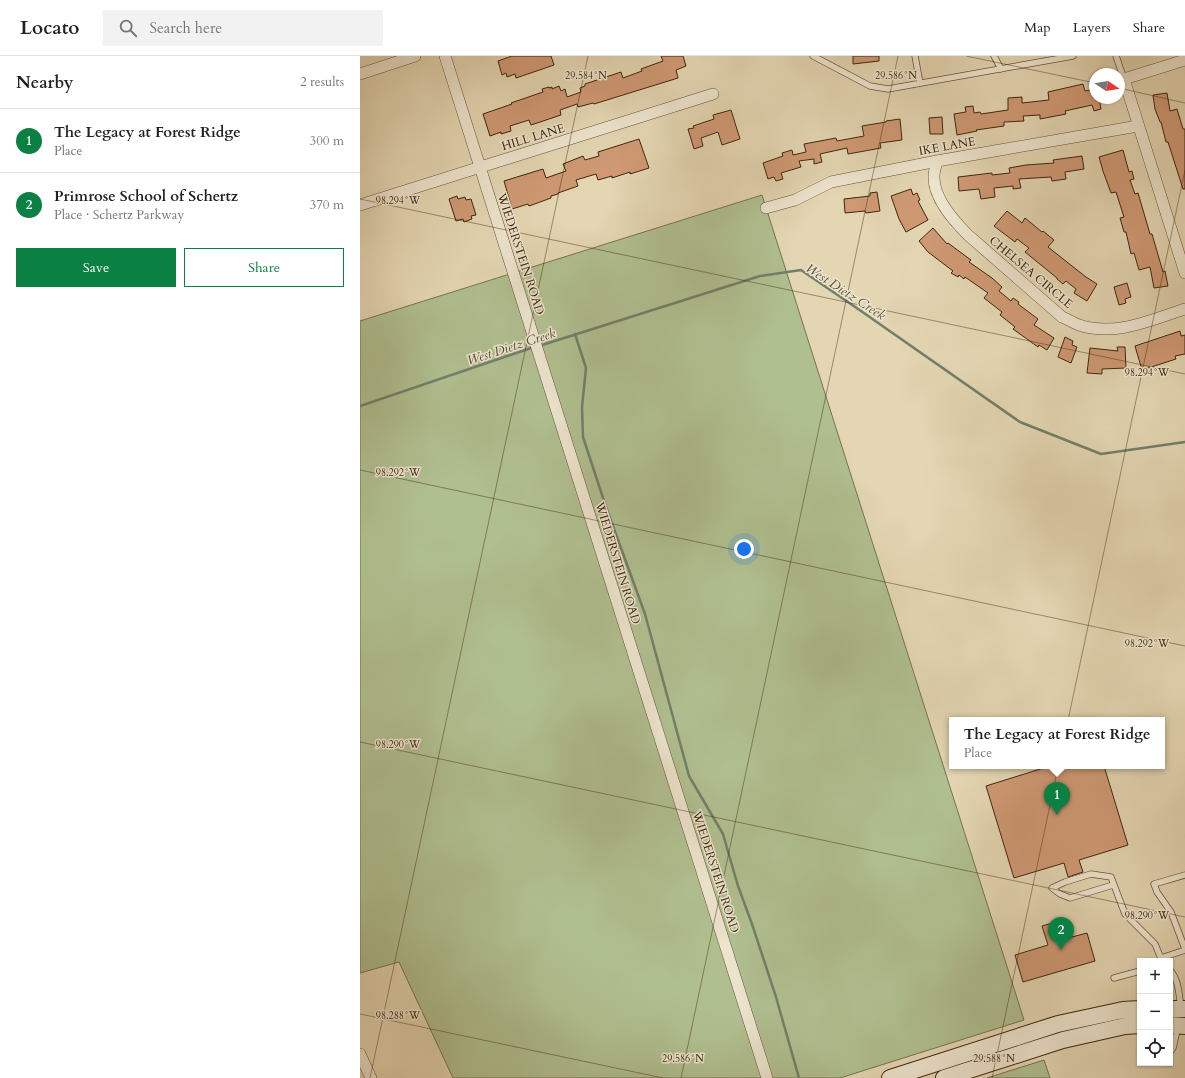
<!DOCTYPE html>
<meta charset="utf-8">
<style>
:root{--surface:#fff;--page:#f2f2f2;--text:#202124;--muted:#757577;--line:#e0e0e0;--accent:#0b8043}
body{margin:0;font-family:Cardo,serif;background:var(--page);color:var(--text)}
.controls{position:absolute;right:12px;bottom:12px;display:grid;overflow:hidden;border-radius:0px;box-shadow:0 1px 3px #0004}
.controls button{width:36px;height:36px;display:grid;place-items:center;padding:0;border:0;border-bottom:1px solid var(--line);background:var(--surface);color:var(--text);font:20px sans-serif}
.compass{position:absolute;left:729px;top:12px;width:36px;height:36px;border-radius:50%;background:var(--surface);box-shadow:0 1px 3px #0004;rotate:102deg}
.you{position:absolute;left:384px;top:493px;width:14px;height:14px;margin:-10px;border:3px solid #fff;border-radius:50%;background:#1a73e8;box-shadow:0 0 0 6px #1a73e833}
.badge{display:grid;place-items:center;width:26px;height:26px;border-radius:50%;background:var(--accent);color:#fff;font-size:13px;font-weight:700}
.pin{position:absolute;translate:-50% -33px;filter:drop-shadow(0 1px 2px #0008)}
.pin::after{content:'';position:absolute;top:21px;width:14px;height:12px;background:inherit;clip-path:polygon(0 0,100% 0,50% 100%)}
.popup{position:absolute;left:589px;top:661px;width:216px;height:52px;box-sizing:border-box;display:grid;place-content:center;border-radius:0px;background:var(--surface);filter:drop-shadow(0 1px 3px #0005);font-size:13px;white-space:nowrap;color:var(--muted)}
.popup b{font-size:15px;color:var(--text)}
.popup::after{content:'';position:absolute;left:50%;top:100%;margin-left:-8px;border:8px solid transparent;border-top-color:var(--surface)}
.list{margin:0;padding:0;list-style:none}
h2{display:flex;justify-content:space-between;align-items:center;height:52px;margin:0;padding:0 16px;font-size:17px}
h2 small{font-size:13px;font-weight:400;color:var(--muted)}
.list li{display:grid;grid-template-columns:26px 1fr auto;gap:12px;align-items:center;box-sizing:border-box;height:64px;padding:0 16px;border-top:1px solid var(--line)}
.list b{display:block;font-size:15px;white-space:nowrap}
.list p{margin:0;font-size:13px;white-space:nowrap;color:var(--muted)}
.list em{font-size:13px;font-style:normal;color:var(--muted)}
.actions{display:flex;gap:8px;padding:12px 16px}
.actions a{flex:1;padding:9px 0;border:1px solid var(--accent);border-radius:0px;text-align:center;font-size:14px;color:var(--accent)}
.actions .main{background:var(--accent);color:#fff}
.icon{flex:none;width:22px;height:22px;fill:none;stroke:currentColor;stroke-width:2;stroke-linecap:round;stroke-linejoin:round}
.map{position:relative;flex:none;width:825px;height:1022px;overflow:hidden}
header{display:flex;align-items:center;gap:24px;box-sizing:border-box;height:56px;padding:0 20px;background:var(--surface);border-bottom:1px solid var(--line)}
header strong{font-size:19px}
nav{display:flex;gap:22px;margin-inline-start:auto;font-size:14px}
.search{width:280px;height:36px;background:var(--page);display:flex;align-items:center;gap:10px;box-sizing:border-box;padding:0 14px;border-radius:0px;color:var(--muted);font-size:15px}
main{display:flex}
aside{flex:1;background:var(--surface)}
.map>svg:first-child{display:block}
</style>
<header>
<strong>Locato</strong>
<div class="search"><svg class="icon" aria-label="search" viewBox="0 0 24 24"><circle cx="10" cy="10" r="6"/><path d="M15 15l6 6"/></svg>Search here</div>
<nav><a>Map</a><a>Layers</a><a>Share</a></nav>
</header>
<main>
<aside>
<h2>Nearby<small>2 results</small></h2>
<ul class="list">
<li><span class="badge">1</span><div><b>The Legacy at Forest Ridge</b><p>Place</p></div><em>300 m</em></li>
<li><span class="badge">2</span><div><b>Primrose School of Schertz</b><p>Place · Schertz Parkway</p></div><em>370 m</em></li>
</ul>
<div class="actions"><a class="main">Save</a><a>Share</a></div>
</aside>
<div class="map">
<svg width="825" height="1022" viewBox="0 0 825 1022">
<rect width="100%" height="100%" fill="#e4d6b3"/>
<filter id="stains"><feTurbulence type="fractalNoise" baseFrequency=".005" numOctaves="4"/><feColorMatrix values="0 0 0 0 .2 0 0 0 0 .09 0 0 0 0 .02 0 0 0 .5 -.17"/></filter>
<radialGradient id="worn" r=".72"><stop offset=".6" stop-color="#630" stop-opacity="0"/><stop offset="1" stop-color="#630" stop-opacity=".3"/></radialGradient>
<path fill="#b0bf90" stroke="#77734e" d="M402 139 664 964 480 1022H93L39 906 0 917V265Z
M684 1004 690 1022H627Z"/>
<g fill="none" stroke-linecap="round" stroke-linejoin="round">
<path stroke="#727f6c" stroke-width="2.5" d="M215 278 226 312 222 351 223 381 245 448 285 558 329 720 363 778 378 830 392 868 416 941 439 1022
M179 290 400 220 441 214 501 255 660 366 741 398 825 386
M0 350 174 291"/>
</g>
<path fill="#cf9974" stroke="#3e270d" d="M152 0H191L194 9 156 22 155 18 147 21 146 17 142 19 138 5Z
M301 0H323L326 10 316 14 318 22 234 48 233 47 218 51 217 48 200 54 201 59 171 69 169 64 150 70 151 75 141 78V76L130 80 123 58 152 48 151 47 183 36 182 33 189 31V32L192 31V33L199 30 201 35 205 33 207 41 221 36 220 32 225 30V28L261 16 263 22 282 15 281 13 303 5Z
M493 0H519V5L493 8Z
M723 28 725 35 735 33V42H739L741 53 734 55 732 49 705 55 706 58 680 63V59L663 60 664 65 644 66V70L616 74 617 75 597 79 594 58 606 56 605 51 613 50 614 57 620 56 621 58 648 54V42L662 41V47L689 44 688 36Z
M807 37 810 55 817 53 823 73H825V133H823L808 86H806L801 66H800L795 53 793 39Z
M371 54 380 83 362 89 358 76 341 82 343 90 334 93 328 73 334 72 333 70 354 63 353 59Z
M582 61 583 78H570L569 62Z
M540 63 542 84 520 87 521 92 488 98 487 92 460 98 462 106 454 108V103L439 105 441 111 421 117 423 123 416 125 414 121 408 123 403 107 423 100 422 97 432 94 433 99 446 96 444 88 476 82 477 85 504 80 502 70 526 66V65Z
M279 83 289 112 270 118V116L252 122V120L238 124 236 118 216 124 218 130 198 137V138L191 140V142L169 150 168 148 152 153 144 125 183 113 186 122 206 115 203 108 223 100 225 104 239 100 238 96Z
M763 94 769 116 772 115 774 123 770 124 775 138 778 137 790 178H792L803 216 805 215 808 230 794 232 790 211 779 214 774 197 771 198 766 176H764L760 162 764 161 756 136 751 137 743 115 739 101Z
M722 100 724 113 705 116 706 123 692 125 691 121 659 123 661 132 653 133V130L634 132 635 141 621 143 619 133 599 135 598 121 632 117V119L650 117 649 112 666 109 694 107 693 104Z
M551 133 553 139 557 137 560 144 558 145 568 164 546 176 539 163 531 140Z
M517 136 520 155 506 157 505 155 485 157 484 143 510 140V137Z
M97 140 98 143 105 141 106 144 111 143 116 159 111 160 112 163 104 166 103 163 96 165 89 143Z
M647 155 662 167 665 162 682 176 683 175 694 184 688 191 726 221 737 228 727 245 714 237 716 233 706 225 703 228 697 223V222L665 196 669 192 657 183 655 186 634 170Z
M573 172 587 188 588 187 611 204 609 206 632 222 642 231 639 235 651 245 653 242 659 246 658 248 678 263 674 269 694 282 687 294 679 289 678 291 653 273 655 271 640 259 642 256 624 242 628 237 605 221 604 223 599 219 598 221 591 217 593 215 568 196 559 185Z
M767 227 771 241 765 243 766 247 759 249 754 231Z
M820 275 821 280 825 279V298L815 300 816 303 782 314 775 290Z
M705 281 713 285 712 289 717 291 711 307 698 301Z
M757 291H765L766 312 742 313V318L727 317 730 292 758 295Z
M690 710H744L768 789 719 804 723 816 708 821 704 807 654 822 626 730Z
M703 864 708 882 727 877 735 905 663 926 655 899 688 889 682 870Z"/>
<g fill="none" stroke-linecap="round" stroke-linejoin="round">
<defs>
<path id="service" d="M453 0 510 30 528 33 713 0
M555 0 560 27
M634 0 641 13
M756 0 764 23
M825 819 794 828 797 836 811 856 825 893
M753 829 710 842 700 838 692 832 705 826 731 818 751 821 765 858 795 888 802 905
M801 902 825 894
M810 914C819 924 819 939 821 952
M754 922 780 915
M810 996 813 992 818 970"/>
<path id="minor" d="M85 0 407 1022
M825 4 764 23 825 217
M0 18 55 0
M577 105C576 110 574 115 574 120 573 142 594 165 608 179L702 261C708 263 713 267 719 269 755 281 791 264 825 253
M0 149 353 38
M406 152 435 144 471 126 577 105 778 70
M0 998 11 1022"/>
<path id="secondary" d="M810 953H825
M810 969 825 970
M530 1022 698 968 763 954 780 953
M584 1022 703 984 765 970 780 969"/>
</defs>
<use href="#service" stroke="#685336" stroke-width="7"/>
<use href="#minor" stroke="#685336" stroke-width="12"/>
<use href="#secondary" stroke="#3e270d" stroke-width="18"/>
<use href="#service" stroke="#ede4ce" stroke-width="5.5"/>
<use href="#minor" stroke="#ede4ce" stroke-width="11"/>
<use href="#secondary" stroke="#ede4ce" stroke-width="16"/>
</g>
<path fill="none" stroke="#3e270d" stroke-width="1" stroke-opacity="0.45" d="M606 0 735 27M759 32 825 47M0 143 825 318M0 414 825 590M0 686 825 861M0 958 303 1022M10 1022 228 0M321 1022 538 0M632 1022 825 114"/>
<g text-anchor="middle" stroke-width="3" stroke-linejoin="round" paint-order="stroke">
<g font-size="12" fill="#3e270d" stroke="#ede4ce">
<text transform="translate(173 81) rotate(-17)" y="4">HILL LANE</text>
<text transform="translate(587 90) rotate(-10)" y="4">IKE LANE</text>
<text transform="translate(161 198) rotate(72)" y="4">WIEDERSTEIN ROAD</text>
<text transform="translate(671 216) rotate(40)" y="4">CHELSEA CIRCLE</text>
<text transform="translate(258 507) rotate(73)" y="4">WIEDERSTEIN ROAD</text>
<text transform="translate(356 816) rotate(72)" y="4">WIEDERSTEIN ROAD</text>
</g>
<g font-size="13" font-style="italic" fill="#544c35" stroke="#ede4ce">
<text transform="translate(486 235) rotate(33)" y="5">West Dietz Creek</text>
<text transform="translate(151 290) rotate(-18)" y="5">West Dietz Creek</text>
</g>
</g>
<g font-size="10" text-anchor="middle" fill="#3e270d" stroke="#ede4ce" stroke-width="3" stroke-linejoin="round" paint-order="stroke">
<text x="226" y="23">29.584°N</text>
<text x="536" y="23">29.586°N</text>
<text x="38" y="148">98.294°W</text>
<text x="787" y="320">98.294°W</text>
<text x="38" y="420">98.292°W</text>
<text x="787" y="591">98.292°W</text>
<text x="38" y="692">98.290°W</text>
<text x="787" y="863">98.290°W</text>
<text x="38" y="963">98.288°W</text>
<text x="323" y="1006">29.586°N</text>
<text x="634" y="1006">29.588°N</text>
</g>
<rect width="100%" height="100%" filter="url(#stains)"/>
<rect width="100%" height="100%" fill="url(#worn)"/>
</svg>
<div class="controls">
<button>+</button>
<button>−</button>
<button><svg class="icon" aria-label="locate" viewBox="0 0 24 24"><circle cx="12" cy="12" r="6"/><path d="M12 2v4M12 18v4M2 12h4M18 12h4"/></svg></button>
</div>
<svg class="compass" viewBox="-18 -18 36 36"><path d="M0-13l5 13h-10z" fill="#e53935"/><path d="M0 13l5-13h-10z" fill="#757577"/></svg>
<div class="you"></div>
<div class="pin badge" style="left:697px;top:759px">1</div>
<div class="popup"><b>The Legacy at Forest Ridge</b>Place</div>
<div class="pin badge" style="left:701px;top:894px">2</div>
</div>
</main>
